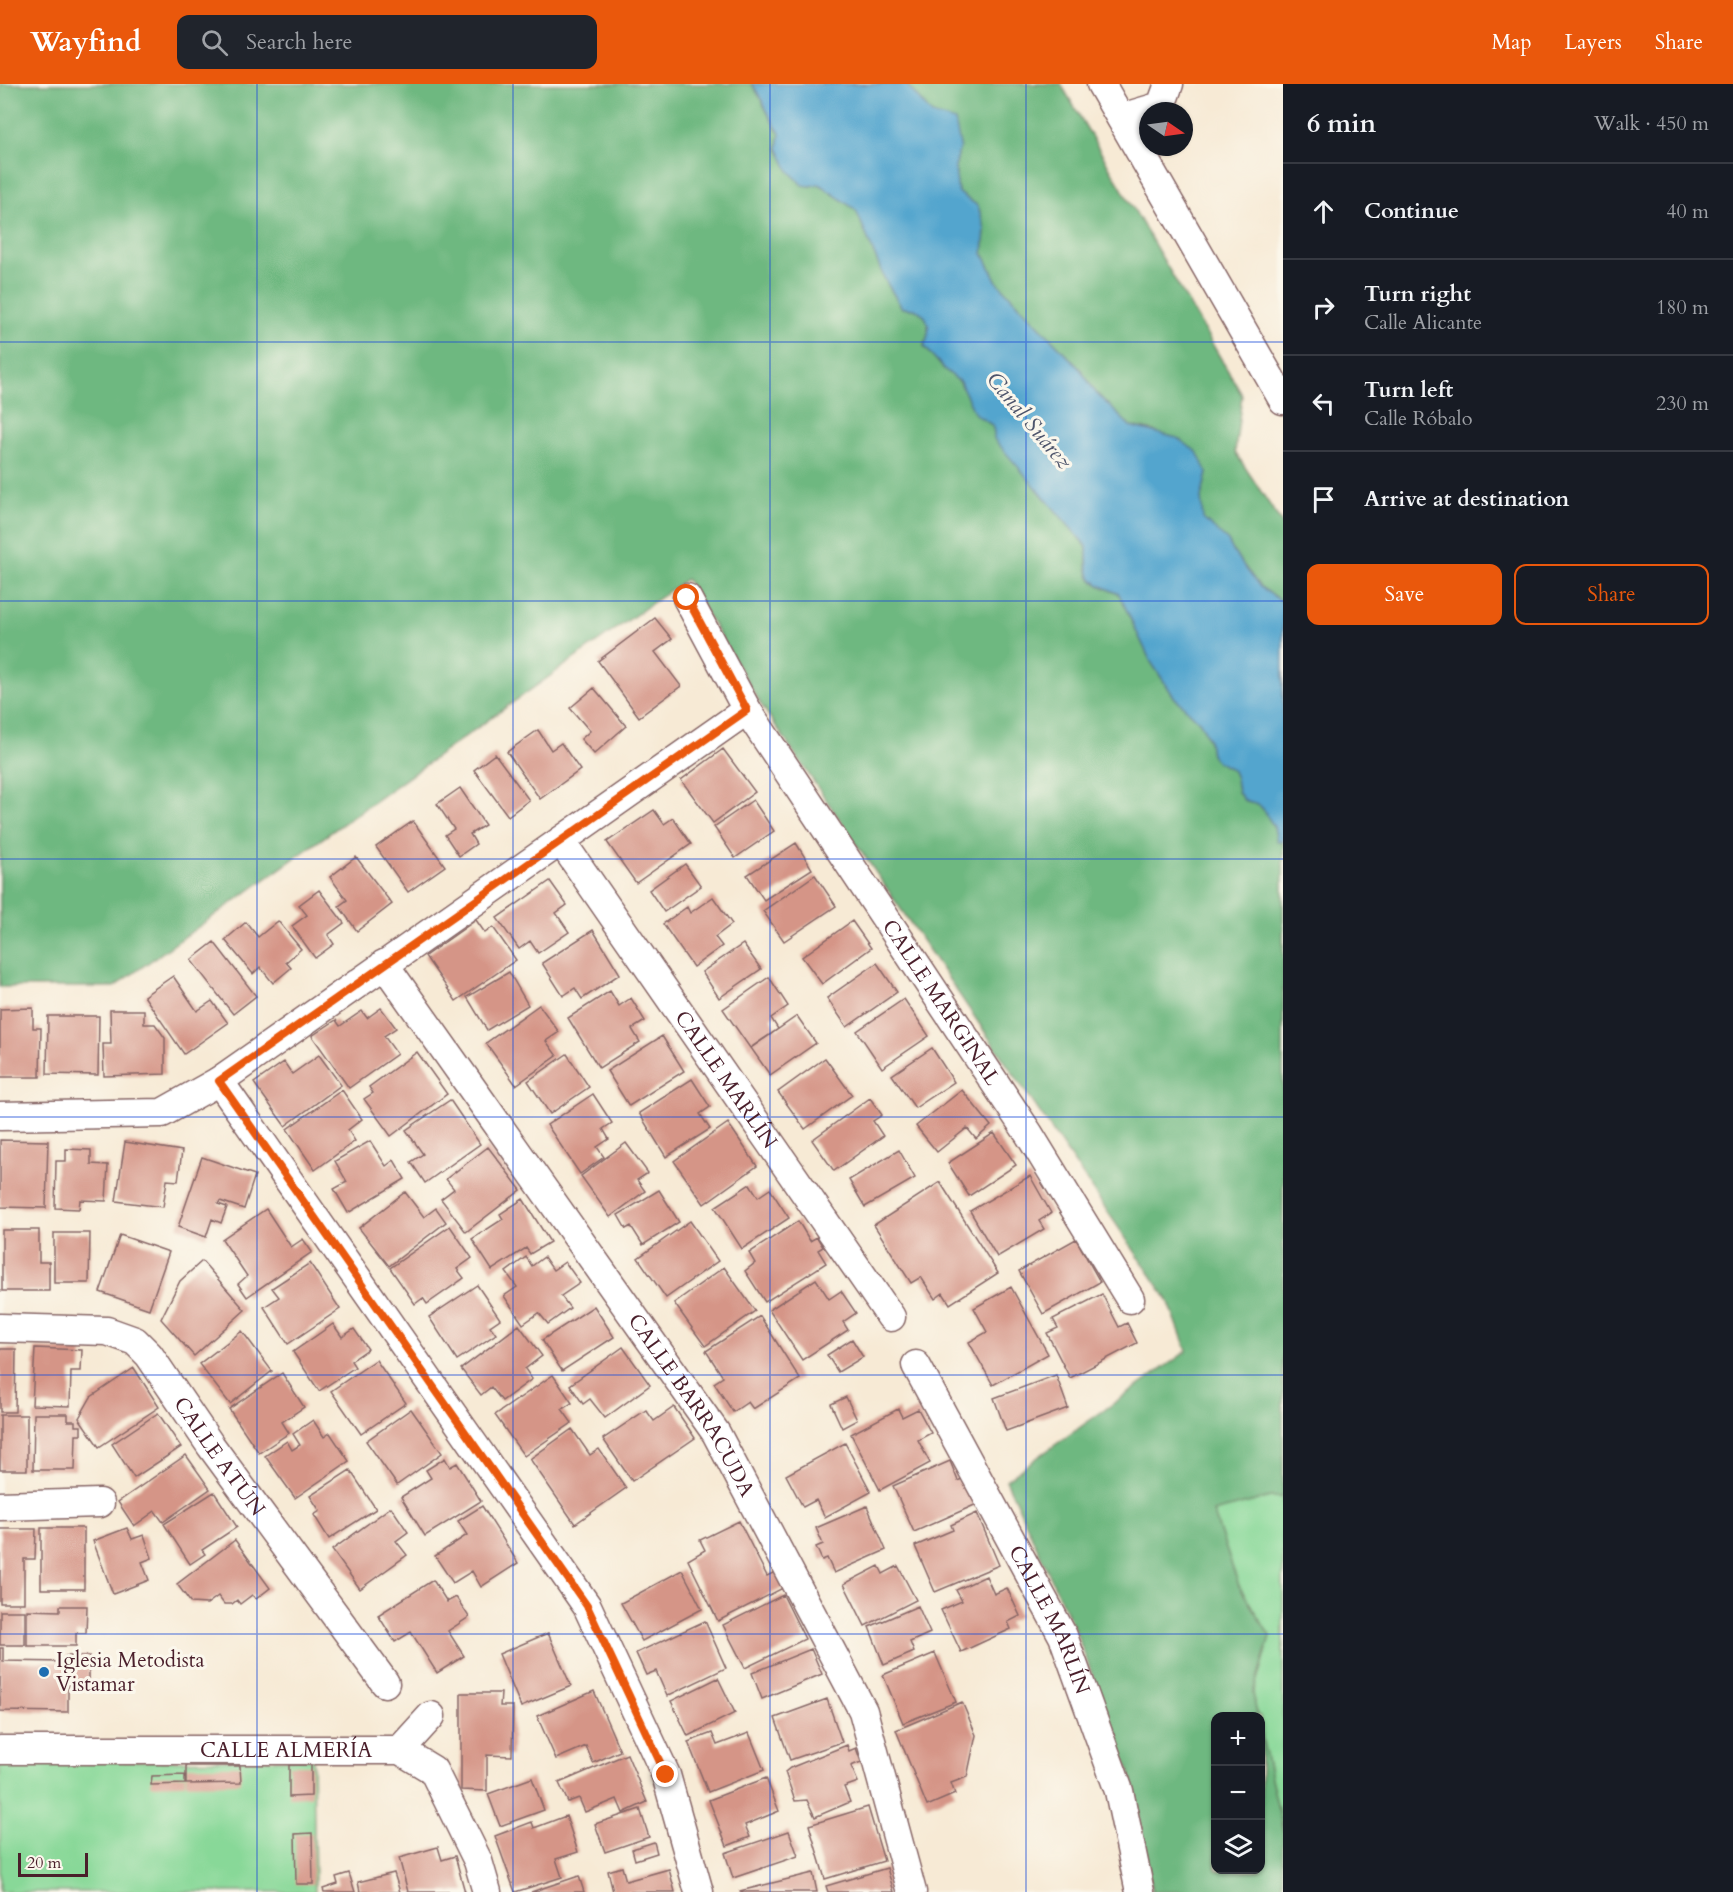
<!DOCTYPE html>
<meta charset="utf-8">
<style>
:root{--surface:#171b24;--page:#20242c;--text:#f1f3f6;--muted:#9ea1a6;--line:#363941;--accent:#ea580c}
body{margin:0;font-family:Cardo,serif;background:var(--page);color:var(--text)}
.controls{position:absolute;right:18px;bottom:18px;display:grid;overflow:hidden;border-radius:12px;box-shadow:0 2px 4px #0004}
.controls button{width:54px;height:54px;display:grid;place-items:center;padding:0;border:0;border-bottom:2px solid var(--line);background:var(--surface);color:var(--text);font:30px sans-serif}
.compass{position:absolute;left:1139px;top:18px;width:54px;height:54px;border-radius:50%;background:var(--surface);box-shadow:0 2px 4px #0004;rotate:103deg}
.scale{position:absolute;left:18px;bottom:15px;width:70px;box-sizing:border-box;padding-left:6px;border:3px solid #4a1f2b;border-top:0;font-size:16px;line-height:21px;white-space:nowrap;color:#4a1f2b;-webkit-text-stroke:4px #fbf7ec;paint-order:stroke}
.stop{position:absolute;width:18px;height:18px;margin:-14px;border:4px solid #ea580c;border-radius:50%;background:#fff}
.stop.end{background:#ea580c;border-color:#fff;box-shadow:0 2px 6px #0008}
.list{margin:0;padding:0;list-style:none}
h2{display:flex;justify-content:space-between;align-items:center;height:78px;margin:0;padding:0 24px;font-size:26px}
h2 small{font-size:20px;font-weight:400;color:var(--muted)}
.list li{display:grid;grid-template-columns:39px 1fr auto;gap:18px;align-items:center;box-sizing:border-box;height:96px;padding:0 24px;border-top:2px solid var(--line)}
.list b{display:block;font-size:22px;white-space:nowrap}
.list p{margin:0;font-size:20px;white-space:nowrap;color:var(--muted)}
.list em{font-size:20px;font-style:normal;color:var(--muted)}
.actions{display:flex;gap:12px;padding:18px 24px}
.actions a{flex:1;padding:14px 0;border:2px solid var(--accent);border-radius:12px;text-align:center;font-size:21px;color:var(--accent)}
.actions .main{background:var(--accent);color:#fff}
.icon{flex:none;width:33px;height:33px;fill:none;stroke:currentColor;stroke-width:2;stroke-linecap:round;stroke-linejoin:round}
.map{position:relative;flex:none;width:1283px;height:1808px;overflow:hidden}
header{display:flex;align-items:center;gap:36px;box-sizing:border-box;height:84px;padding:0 30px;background:var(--accent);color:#fff}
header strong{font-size:28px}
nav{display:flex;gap:33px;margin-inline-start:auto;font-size:21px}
.search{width:420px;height:54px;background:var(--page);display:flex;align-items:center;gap:15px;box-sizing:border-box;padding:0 21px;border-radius:12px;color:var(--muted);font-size:22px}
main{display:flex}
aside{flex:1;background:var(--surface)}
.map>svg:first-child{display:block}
</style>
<header>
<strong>Wayfind</strong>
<div class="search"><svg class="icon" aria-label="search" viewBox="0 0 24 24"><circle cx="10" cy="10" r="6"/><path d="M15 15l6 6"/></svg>Search here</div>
<nav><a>Map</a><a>Layers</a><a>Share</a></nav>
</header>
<main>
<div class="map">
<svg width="1283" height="1808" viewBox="0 0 1283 1808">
<rect width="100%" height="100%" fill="#fbf7ec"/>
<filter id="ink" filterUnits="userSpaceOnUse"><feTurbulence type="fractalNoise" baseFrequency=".0167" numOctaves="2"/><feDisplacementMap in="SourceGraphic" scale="12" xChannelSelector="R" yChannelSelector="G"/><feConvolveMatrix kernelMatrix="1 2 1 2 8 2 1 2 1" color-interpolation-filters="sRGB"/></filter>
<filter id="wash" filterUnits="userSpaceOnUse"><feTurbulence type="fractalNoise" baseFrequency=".008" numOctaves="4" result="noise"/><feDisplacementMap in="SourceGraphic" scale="24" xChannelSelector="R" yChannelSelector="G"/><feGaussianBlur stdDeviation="1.35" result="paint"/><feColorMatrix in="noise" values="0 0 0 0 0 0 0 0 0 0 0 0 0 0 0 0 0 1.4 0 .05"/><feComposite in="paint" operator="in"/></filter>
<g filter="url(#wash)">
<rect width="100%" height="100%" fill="#f7ead5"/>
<path fill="#88d898" stroke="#697c62" stroke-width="1.5" d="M1270 1413H1283V1748L1261 1649 1260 1632H1257L1253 1609 1270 1552 1239 1502 1213 1428Z
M313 1675 315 1808H0V1679Z"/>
<path fill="#6eb880" stroke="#5c6c56" stroke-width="1.5" d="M0 0H752C764 17 767 33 780 49L778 64 784 74 810 102 819 100 856 126 885 196 902 224C927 223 934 240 924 262L944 285 960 298 975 329 992 341 994 348 1087 463C1086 497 1088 497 1119 510L1151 578 1175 614 1200 638 1209 657 1211 671 1216 677 1228 683 1233 687 1236 694 1238 708 1244 716 1258 720 1263 725 1274 743 1277 756 1283 757V1413H1270L1213 1428 1239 1502 1270 1552 1253 1609 1257 1632H1216V1786H1260L1261 1649 1283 1748 1282 1808H1152L1133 1697 1077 1551 1006 1396 1187 1267 1168 1216 762 622 686 495 114 903H0Z
M906 0H1061L1242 311 1235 368 1283 441V518L1260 503 1234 469 1228 457 1202 435 1201 413 1207 389 1154 347 1130 342 1096 309 1081 286 997 198 983 169 985 145 978 122 958 108 955 84 960 61 916 13Z"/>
<path fill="#53a5ce" stroke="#4e627c" stroke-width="1.5" d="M752 0H906L932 30 955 37 960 61 955 84 958 108 978 122 985 145 983 169 997 198 1081 286 1096 309 1130 342 1177 354 1197 368 1207 389 1201 413 1203 435 1228 457 1234 469 1260 503 1283 518V757H1277L1274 743 1263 725 1258 720 1244 716 1238 708 1236 694 1233 687 1228 683 1216 677 1211 671 1209 656 1200 638 1175 614 1151 578 1119 510C1088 496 1087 498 1087 463L994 355V348L992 341 975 330 960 298 944 285 924 262C934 241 927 223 902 224L885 196 856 126 819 100 810 102 802 101 789 87 778 64 780 49C768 34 764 16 752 0Z"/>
<g id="blocks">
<path fill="#d59587" d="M655 534 672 555 655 568 681 602 639 633 598 577Z
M594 604 626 642 594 670 581 655 590 647 570 624Z
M538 646 551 666 561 659 580 686 540 715 507 668Z
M723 665 755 708 713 739 681 696Z
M495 670 529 716 508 732 474 686Z
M460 704 485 741 470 750 476 760 459 772 445 751 454 745 437 720Z
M753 716 774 747 735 774 714 743Z
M654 726 664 740 673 734 691 760 636 799 607 758Z
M413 737 445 782 408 808 376 763Z
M796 759 812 785 764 816 747 791Z
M356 773 392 820 357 847 339 822 347 816 330 793Z
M685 780 701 802 664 828 649 806Z
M815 791 836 822 784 857 763 827Z
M550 797 567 821 556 829 569 848 538 869 530 857 519 865 497 834Z
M319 806 344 839 328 851 334 860 315 874 292 842 307 831 299 821Z
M713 813 732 840 715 853 722 862 693 883 663 840 687 823 690 829Z
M476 836 485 849 493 843 516 876 456 917 425 872Z
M278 837 301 865 286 878 291 884 273 899 260 883 253 890 225 856 246 838 258 853Z
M852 837 871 864 822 900 802 873Z
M593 846 620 890 582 915 575 904 563 912 542 879Z
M214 858 256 912 233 930 191 876Z
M743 860 761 885 719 914 702 888Z
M877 879 897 908 847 943 827 914Z
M509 888 528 921 487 946 467 913Z
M173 892 197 927 212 917 228 939 184 970 144 912Z
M769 893 788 922 771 934 778 945 750 964 723 925Z
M610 907 619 922 631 914 645 937 632 945 640 958 599 984 568 934Z
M904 915 929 952 882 984 857 947Z
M539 921 559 948 546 957 557 972 516 1001 486 959Z
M33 924V944H41L40 993H0V925Z
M381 924 396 944 384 952 397 970 349 1004 312 952 336 936 340 942 362 927 367 934Z
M110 926H144V940H155L165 954V990L104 992 103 960H111Z
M48 932H99L98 991 47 990Z
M797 932 816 959 770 991 751 964Z
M662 952 684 987 629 1022 607 987Z
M932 964 954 998 915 1024 892 991Z
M417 968 447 1010 391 1052 364 1015 373 1009 369 1003Z
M567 970 589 1003 550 1030 528 997Z
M319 971 341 1001 285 1042 254 999 284 978 292 990Z
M825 974 852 1011 805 1045 778 1008Z
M692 995 710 1023 700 1030 710 1045 666 1073 639 1029Z
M342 1006 362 1035 348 1046 355 1057 315 1086 287 1045Z
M962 1006 991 1042 976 1055 967 1044 937 1068 916 1042Z
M593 1010 612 1039 603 1045 609 1055 597 1063 604 1073 580 1090 547 1041Z
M870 1014 882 1031 873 1037 883 1052 834 1087 812 1056Z
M450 1016 480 1060 425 1099 411 1078 423 1070 406 1046Z
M728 1039 757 1082 704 1120 674 1077Z
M994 1049 1016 1081 969 1112 948 1079Z
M0 1056 48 1057 46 1124 0 1123Z
M370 1057 386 1082 394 1076 405 1095 348 1129 334 1105 347 1098 335 1077Z
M125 1058 182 1067 178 1097 167 1096 163 1123 116 1117Z
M626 1059 648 1089 637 1096 645 1107 610 1133 581 1092Z
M488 1063 521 1106 466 1148 441 1115 454 1105 446 1095Z
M66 1065 91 1066V1080L108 1081 106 1117 80 1116 79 1125 55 1124 56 1077H66Z
M899 1066 915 1094 865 1123 849 1096Z
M202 1073 255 1091 244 1125 220 1117 218 1120 227 1123 221 1139 212 1135 206 1153 178 1143Z
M1030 1092 1051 1129 1039 1137 1044 1145 997 1173 970 1127Z
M940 1098 998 1189 950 1220 943 1209 935 1215 921 1193 911 1199 874 1141Z
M750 1100 758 1113 770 1105 789 1134 742 1165 715 1123Z
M659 1106 679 1138 643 1161 631 1142 626 1145 618 1131Z
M405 1108 424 1133 436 1124 446 1138 389 1182 359 1144Z
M523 1115 550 1158 530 1170 526 1164 492 1186 472 1155 503 1135 500 1130Z
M266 1125 291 1163 303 1155 312 1168 247 1213 238 1200 247 1192 222 1155Z
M690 1137 718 1177 666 1214 638 1174Z
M798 1137 810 1157 817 1153 823 1163 818 1166 826 1179 765 1218 745 1187 755 1179 749 1169Z
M450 1142 472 1174 457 1185 464 1194 427 1220 423 1214 415 1220 390 1184Z
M2 1146H39V1178H49V1207H2Z
M54 1149H90L89 1199H54Z
M120 1151 169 1168 149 1225 100 1208Z
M1076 1155 1100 1198 1043 1230 1019 1187Z
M526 1173 532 1182 544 1173 553 1186 565 1178 580 1199 561 1212 570 1224 548 1240 539 1229 523 1240 504 1212 517 1203 506 1188Z
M202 1177 245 1226 194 1272 161 1235 180 1197Z
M310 1179 340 1225 288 1260 264 1223 279 1213 272 1204Z
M724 1183 755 1227 705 1262 674 1219Z
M816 1195 829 1215 841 1207 856 1229 843 1238 848 1246 802 1276 769 1226Z
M477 1201 500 1235 490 1242 496 1250 457 1276 429 1233Z
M1011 1203 1048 1270 993 1301 969 1258 987 1248 974 1224Z
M1102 1210 1119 1243 1127 1239 1137 1259 1070 1294 1047 1249 1058 1244 1053 1235Z
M594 1222 614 1253 562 1287 542 1256Z
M760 1232 800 1295 753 1325 748 1318 733 1328 714 1299 723 1293 706 1267Z
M333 1240 342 1253 354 1245 368 1265 351 1277 355 1283 319 1307 293 1268Z
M519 1241 542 1272 525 1285 532 1295 502 1317 491 1303 481 1311 461 1285Z
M242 1247 272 1287 230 1320 199 1280Z
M852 1255 863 1273 838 1288 827 1271Z
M623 1263 650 1301 605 1334 590 1315 583 1320 570 1301Z
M35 1264 82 1266 81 1287H71L70 1322 32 1321Z
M0 1265H16L15 1328H0Z
M376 1276 406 1319 361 1350 331 1307Z
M134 1284 159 1323 99 1363 79 1334 91 1313Z
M282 1289 304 1323 282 1338 289 1349 259 1369 229 1325Z
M553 1291 572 1319 562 1325 572 1339 524 1372 495 1331Z
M1056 1291 1068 1324 1006 1347 994 1314Z
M846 1313 857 1336 842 1344 831 1320Z
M674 1323 695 1354 632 1397 603 1355 646 1326 654 1337Z
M411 1325 442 1369 397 1401 366 1357Z
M898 1325 902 1333 918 1325 931 1349 918 1356 930 1379 880 1406 851 1350Z
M158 1329 181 1363 134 1394 112 1360Z
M34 1330H68V1337H75V1342H81V1351H76L75 1386H33Z
M0 1331H27V1386H0Z
M313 1336 324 1353 330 1349 349 1377 295 1414 265 1372 287 1357 292 1366 300 1361 293 1350Z
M572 1345 590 1371 599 1365 626 1404 575 1440 530 1375Z
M845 1359 871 1408 825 1433 816 1416 803 1423 786 1391Z
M186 1371 210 1405 163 1438 155 1427 134 1442 118 1418Z
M445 1374 450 1383 457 1379 481 1417 425 1452 401 1413 431 1394 426 1386Z
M950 1377 958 1397 967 1392 979 1419 914 1448 893 1402Z
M350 1386 376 1425 329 1455 314 1431 320 1427 310 1412Z
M214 1408 237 1443 202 1466 205 1470 190 1480 164 1440Z
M482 1422 518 1479 481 1503 472 1487 453 1499 435 1472 467 1451 458 1437Z
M867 1422 886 1466 834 1489 827 1474 822 1476 816 1463 823 1460 816 1444Z
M391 1423 408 1448 396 1457 407 1471 360 1505 332 1466Z
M977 1429 999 1481 935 1508 915 1462 953 1446 951 1441Z
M739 1437 767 1492 777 1487 785 1503 718 1537 688 1476 705 1466 700 1456Z
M41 1444H84V1505H41Z
M127 1444 132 1455 144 1451 152 1474 142 1478 149 1496 113 1510 93 1457Z
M0 1445H36L35 1475H24V1519H0Z
M235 1456 270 1504 256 1515 252 1511 240 1520 237 1516 232 1520H224L218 1512 207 1520 191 1519 177 1500Z
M879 1482 883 1490 898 1482 916 1516 865 1542 844 1500Z
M682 1486 702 1525 642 1557 621 1519Z
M986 1492 994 1510 1007 1504 1020 1532 1008 1538 1011 1545 961 1568 941 1526 962 1517 956 1506Z
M433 1496 447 1518 456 1513 469 1533 448 1547 464 1572 437 1589 411 1548 395 1558 378 1531Z
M783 1511 805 1555 745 1584 723 1541Z
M60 1522H87L86 1549H76V1562H27V1526L60 1527Z
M918 1522 930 1549 910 1558 914 1568 884 1581 869 1543Z
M0 1527H25V1561H0Z
M705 1537 726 1584 667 1612 656 1587 646 1591 636 1569Z
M548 1549 571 1602 521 1623 499 1570Z
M0 1564H3V1577L65 1578 66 1572H89V1597H68V1628L0 1627Z
M811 1565 822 1590 762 1615 752 1589Z
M935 1569 956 1618 903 1639 883 1591Z
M718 1594 735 1629 688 1652 671 1617Z
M594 1607 620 1667 593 1679 586 1662 556 1675 537 1632Z
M461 1609H501L500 1622H513L512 1672 487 1671V1707L461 1706Z
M827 1615 842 1658 790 1676 775 1634Z
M962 1618 976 1651 967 1693 951 1699 955 1710 927 1722 896 1646Z
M712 1649 717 1661 749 1649 764 1686 708 1708 688 1658Z
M847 1661 849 1667 856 1664 861 1678 851 1682 858 1698 844 1703 850 1718 815 1733 807 1716 795 1717 785 1688 790 1684Z
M627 1670 647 1718 623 1729 617 1715 585 1728 579 1714 568 1718 559 1699Z
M289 1681H311V1712L289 1713Z
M186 1682H240L241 1699 186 1700Z
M185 1691V1700L151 1701 152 1692Z
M532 1694 544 1726 500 1742 488 1710Z
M766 1694 779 1727 745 1741 750 1753 727 1762 709 1716Z
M868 1723 884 1777 825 1795 809 1741Z
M640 1725 649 1753 605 1768 595 1740Z
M566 1732 578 1768 556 1775 562 1793 515 1808 495 1752 532 1738 534 1744Z
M789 1747 798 1772 733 1794 725 1769Z
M312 1749 313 1800H296L295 1750Z
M654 1758 657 1769 635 1776 632 1765Z
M438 1763 442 1776 455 1772 465 1808H408L399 1774Z
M622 1783 626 1797 669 1785 675 1808H613L608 1787Z
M887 1784 894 1808H828L826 1802Z
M349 1789 355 1808H324L323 1805 338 1800 336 1793Z
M394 1789 400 1808H360L358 1798Z
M813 1789 817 1808H741L740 1807Z
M579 1792 584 1808H531Z"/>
</g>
</g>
<g filter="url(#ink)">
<use href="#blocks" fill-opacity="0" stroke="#876666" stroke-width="1.5"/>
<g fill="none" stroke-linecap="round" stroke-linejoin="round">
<defs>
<g id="minor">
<path d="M1101 0 1283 316"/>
<path d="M1121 34 1161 22 1169 0"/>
<path id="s1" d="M687 514 747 626 1029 1050 1130 1215"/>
<path id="s2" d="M561 757 891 1233"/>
<path id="s3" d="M384 880 716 1349 863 1627 912 1808"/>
<path d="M219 997 587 1522 666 1691 699 1808"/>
<path d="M0 1032 162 1029 219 997 747 626"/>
<path id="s4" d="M0 1244 107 1247 135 1257 149 1271 211 1362 385 1599"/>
<path id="s5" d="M916 1281 1063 1552 1119 1707 1140 1808"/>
<path d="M0 1422 100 1419"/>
<path id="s6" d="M0 1666H400L433 1686 478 1777 487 1808"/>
<path d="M400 1666 431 1632"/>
</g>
</defs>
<use href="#minor" stroke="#876666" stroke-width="31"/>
<use href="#minor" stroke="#fff" stroke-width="28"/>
</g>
</g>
<g fill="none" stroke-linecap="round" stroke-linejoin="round" filter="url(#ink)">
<path stroke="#ea580c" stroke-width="8" d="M666 1691 587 1522 219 997 747 626 687 514"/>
</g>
<path fill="none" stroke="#1d4ed8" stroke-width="1.5" stroke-opacity="0.55" d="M257 0V1808M513 0V1808M770 0V1808M1026 0V1808M0 258H1283M0 517H1283M0 775H1283M0 1033H1283M0 1291H1283M0 1550H1283"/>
<circle fill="#1f6fb2" stroke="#fbf7ec" stroke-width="2" cx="44" cy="1588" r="6"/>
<g text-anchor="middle" stroke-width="6" stroke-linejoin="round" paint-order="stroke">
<g font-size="21" fill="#4a1f2b" stroke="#fbf7ec">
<text dy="7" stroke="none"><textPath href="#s1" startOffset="478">CALLE MARGINAL</textPath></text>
<text dy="7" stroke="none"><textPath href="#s2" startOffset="290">CALLE MARLÍN</textPath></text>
<text dy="7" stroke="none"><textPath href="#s3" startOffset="538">CALLE BARRACUDA</textPath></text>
<text dy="7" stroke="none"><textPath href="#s4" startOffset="280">CALLE ATÚN</textPath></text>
<text dy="7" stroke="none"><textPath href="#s5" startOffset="288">CALLE MARLÍN</textPath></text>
<text dy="7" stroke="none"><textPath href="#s6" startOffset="286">CALLE ALMERÍA</textPath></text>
</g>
<g font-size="21" fill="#4a1f2b" stroke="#fbf7ec" text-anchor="start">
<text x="56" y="1583">Iglesia Metodista<tspan x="56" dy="24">Vistamar</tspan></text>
</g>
<g font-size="22" font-style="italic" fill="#4e556c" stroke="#fbf7ec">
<text transform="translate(1030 336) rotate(50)" y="8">Canal Suárez</text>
</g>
</g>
</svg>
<div class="controls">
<button>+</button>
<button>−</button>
<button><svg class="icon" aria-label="layers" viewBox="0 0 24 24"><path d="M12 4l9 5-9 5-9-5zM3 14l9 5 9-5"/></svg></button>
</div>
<svg class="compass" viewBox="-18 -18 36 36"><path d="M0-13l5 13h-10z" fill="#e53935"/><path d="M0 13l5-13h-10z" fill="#9ea1a6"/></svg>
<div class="scale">20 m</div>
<div class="stop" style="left:687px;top:514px"></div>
<div class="stop end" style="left:666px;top:1691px"></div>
</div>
<aside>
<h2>6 min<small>Walk · 450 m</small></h2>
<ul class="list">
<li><svg class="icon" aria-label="ahead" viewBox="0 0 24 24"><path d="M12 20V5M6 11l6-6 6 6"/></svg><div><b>Continue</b></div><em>40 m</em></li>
<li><svg class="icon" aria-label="right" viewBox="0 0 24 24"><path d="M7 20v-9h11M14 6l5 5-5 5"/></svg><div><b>Turn right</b><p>Calle Alicante</p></div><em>180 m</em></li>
<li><svg class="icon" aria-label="left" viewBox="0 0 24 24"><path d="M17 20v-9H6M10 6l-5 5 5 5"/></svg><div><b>Turn left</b><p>Calle Róbalo</p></div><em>230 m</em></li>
<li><svg class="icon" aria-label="arrive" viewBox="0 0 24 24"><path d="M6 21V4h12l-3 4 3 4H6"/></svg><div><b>Arrive at destination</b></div></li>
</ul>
<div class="actions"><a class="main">Save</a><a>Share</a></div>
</aside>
</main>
